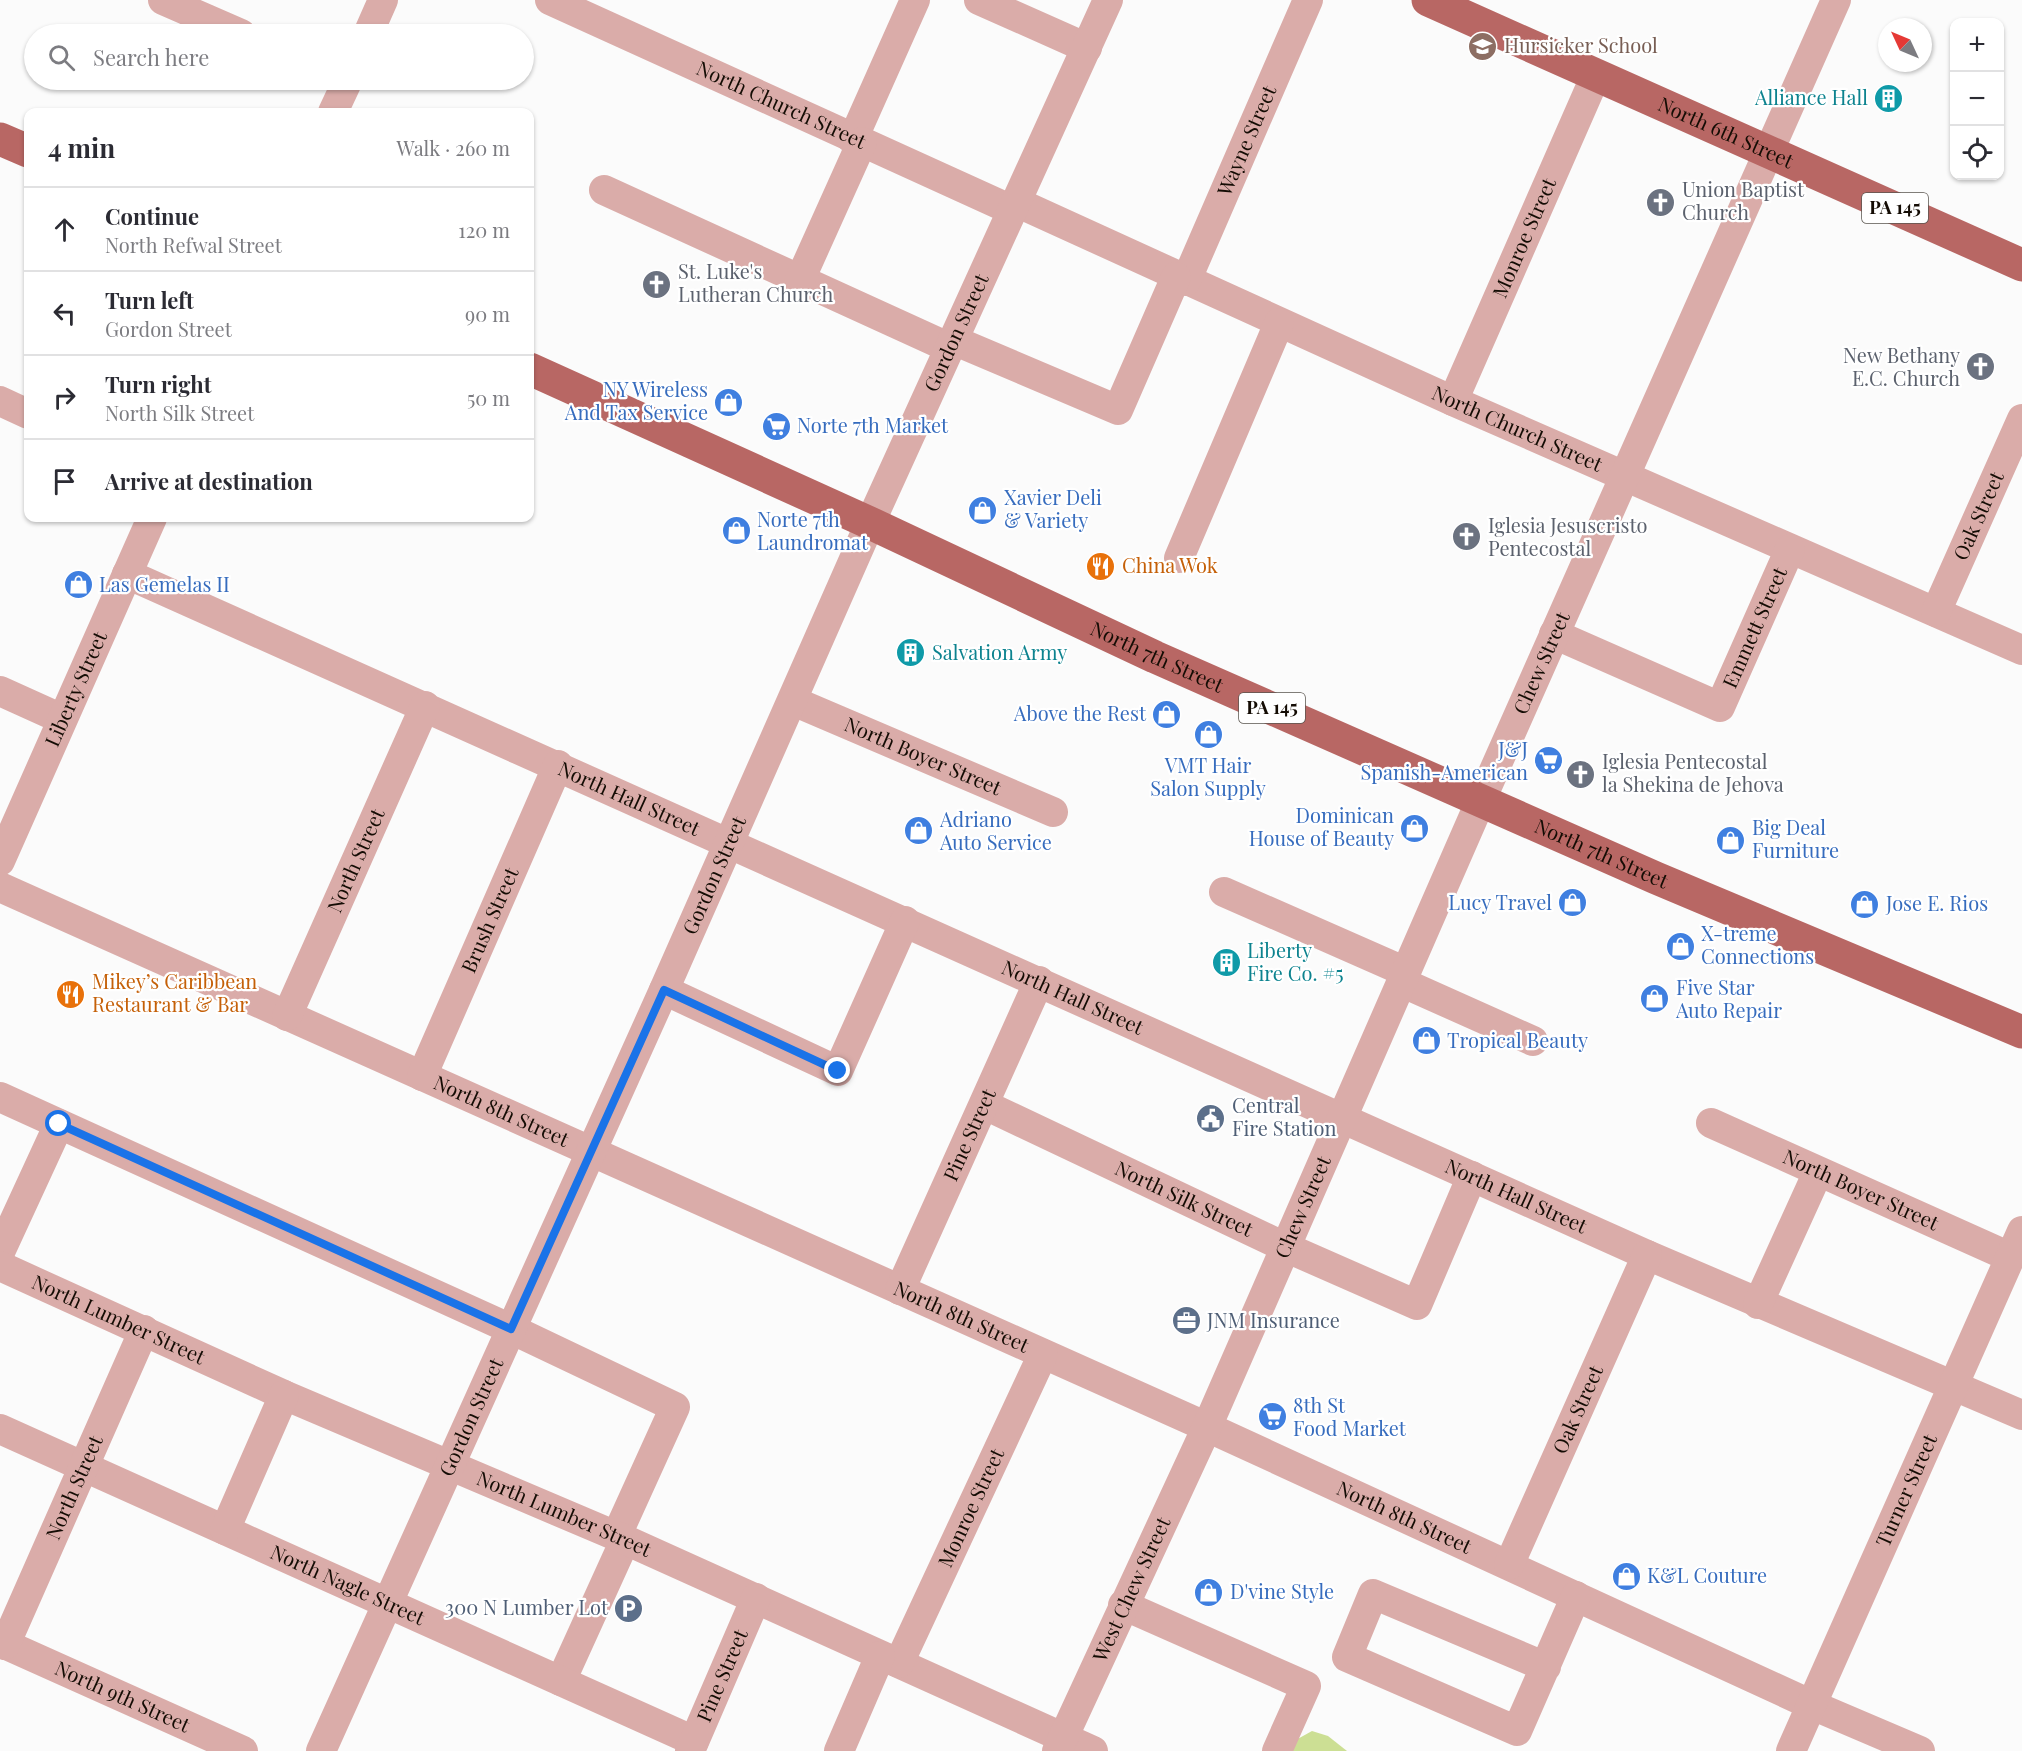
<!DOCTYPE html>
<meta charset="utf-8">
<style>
:root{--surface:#fff;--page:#f2f2f3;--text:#2b2b33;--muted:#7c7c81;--line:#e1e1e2}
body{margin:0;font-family:"Playfair Display",serif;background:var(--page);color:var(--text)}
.controls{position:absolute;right:18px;top:18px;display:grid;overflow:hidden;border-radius:12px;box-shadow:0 2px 4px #0004}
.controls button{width:54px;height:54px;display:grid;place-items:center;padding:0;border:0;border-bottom:2px solid var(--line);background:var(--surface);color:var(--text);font:30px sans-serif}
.compass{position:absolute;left:1878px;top:18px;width:54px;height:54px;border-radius:50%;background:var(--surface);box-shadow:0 2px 4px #0004;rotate:314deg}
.stop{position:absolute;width:18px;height:18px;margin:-14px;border:4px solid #1a73e8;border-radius:50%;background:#fff}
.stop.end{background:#1a73e8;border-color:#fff;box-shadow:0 2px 6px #0008}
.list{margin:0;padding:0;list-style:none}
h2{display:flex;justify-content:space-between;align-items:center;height:78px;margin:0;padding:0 24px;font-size:26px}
h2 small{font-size:20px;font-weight:400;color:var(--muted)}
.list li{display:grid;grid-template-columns:39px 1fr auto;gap:18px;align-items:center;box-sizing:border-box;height:84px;padding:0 24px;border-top:2px solid var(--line)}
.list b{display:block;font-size:22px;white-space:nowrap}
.list p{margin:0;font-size:20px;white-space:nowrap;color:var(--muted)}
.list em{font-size:20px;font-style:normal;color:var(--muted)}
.icon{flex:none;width:33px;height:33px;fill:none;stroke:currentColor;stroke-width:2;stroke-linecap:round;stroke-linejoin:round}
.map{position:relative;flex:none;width:2022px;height:1751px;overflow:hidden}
.search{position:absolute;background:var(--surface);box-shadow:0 2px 4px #0004;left:24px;top:24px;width:510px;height:66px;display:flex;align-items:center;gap:15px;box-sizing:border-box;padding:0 21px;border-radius:33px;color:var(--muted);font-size:22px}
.panel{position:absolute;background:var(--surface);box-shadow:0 2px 4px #0004;left:24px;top:108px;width:510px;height:414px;border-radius:12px}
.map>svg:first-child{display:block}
</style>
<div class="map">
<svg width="2022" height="1751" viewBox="0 0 2022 1751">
<rect width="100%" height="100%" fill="#fbfbfb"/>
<path fill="#ccdf94" d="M1312 1731 1328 1736 1347 1751H1289L1294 1741Z"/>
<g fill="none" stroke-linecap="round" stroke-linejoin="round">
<g stroke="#daaca9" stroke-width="30">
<path d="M163 0 241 34"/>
<path id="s1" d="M550 0 1012 210"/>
<path d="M979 0 1087 48"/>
<path d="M368 34 383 0"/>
<path d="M333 112 348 80"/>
<path d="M851 138 857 130 915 0"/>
<path d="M604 190 950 348"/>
<path id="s2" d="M1016 202 1453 401 2022 650"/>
<path id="s3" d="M1186 281 1308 0"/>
<path d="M799 282 862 142"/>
<path d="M953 340 1118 410 1176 277"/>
<path d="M0 401 28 414"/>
<path id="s4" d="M1453 401 1596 75"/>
<path d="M1179 558 1279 323"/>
<path id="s5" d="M127 574 1647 1255 2022 1415"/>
<path id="s6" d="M1936 612 2022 419"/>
<path id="s7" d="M1554 634 1720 707 1790 549"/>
<path d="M0 691 62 719"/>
<path id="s8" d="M793 701 1053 812"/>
<path id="s9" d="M0 861 152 518"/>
<path id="s10" d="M0 887 1207 1427 1812 1705 1920 1751"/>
<path d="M1224 892 1406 972"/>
<path d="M1401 982 1533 1041"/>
<path d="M664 990 838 1071 905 921"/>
<path id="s11" d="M287 1016 425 706"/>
<path id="s12" d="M422 1076 558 765"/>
<path d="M0 1097 511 1329 675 1407 621 1526V1549L561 1681"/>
<path id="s13" d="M985 1105 1285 1247 1417 1305 1472 1176"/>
<path id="s14" d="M1711 1123 2010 1257"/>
<path d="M0 1252 59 1124"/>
<path id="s15" d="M0 1266 284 1395 621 1538 1093 1751"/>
<path id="s16" d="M900 1290 1039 981"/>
<path d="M1758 1304 1818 1172"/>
<path id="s17" d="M0 1429 694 1741"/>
<path d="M225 1530 284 1395"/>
<path id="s18" d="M1509 1565 1647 1255"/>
<path d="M1123 1605 1306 1686 1277 1751"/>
<path id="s19" d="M0 1642 243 1751"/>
<path id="s20" d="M5 1645 144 1330"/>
<path id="s21" d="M899 1663 1043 1354"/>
<path d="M1546 1667 1373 1594 1347 1657 1517 1731 1576 1596"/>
<path id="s22" d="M321 1751 664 990 870 523 1108 0"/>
<path id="s23" d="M690 1751 756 1598"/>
<path d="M839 1751 880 1656"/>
<path id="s24" d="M1057 1751 1207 1427 1481 800 1836 0"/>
<path id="s25" d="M1791 1751 2022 1231"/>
</g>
<g stroke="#b86764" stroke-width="33">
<path id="s26" d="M1428 0 2022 265"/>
<path d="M0 139 28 151"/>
<path id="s27" d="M530 369 870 523 1155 657 1656 878 2022 1032"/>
</g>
</g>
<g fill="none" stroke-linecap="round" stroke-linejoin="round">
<path stroke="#1a73e8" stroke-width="8" d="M59 1124 511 1329 664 990 838 1071"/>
</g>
<defs>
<symbol id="school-disc" viewBox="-11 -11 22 22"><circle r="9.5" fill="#8d6e63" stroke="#fff"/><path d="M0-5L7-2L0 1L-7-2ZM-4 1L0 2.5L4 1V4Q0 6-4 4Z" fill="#fff"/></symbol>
<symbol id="building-disc" viewBox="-11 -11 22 22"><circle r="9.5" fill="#0f9aa8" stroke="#fff"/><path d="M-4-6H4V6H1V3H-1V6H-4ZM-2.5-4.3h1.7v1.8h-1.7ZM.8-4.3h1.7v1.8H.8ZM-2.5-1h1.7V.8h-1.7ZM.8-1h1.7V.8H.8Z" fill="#fff"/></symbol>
<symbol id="church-disc" viewBox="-11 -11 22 22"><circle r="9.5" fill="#6b7280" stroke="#fff"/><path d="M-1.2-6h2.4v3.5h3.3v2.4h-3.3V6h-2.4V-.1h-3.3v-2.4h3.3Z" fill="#fff"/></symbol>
<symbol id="shop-disc" viewBox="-11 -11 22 22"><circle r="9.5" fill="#3f7fe0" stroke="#fff"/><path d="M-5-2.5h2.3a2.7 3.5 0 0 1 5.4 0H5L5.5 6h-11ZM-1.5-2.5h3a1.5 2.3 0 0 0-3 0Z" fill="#fff"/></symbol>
<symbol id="supermarket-disc" viewBox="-11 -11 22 22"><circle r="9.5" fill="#3f7fe0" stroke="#fff"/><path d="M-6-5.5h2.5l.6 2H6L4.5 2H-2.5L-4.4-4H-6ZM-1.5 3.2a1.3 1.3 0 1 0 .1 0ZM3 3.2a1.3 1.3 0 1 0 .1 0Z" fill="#fff"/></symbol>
<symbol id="restaurant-disc" viewBox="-11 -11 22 22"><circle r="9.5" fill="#e8710a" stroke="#fff"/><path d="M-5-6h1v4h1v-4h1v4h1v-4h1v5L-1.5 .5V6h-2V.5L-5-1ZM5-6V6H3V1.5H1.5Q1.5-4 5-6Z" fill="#fff"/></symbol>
<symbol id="civic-disc" viewBox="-11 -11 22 22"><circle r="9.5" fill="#5c6f8a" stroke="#fff"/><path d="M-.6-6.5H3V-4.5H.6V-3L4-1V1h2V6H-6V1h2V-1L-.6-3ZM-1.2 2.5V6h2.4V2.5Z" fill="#fff"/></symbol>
<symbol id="office-disc" viewBox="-11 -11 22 22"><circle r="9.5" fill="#5c6f8a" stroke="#fff"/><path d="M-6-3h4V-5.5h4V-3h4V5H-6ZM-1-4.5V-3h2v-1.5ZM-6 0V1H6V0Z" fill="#fff"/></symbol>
<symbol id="parking-disc" viewBox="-11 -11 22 22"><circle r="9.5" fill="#5c6f8a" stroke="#fff"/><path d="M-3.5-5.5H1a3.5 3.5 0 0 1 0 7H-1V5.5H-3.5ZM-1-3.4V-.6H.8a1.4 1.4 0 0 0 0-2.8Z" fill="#fff"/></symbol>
</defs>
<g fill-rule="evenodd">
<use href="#school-disc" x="1466" y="30" width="33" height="33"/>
<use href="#building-disc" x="1872" y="82" width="33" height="33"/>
<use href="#church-disc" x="1644" y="186" width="33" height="33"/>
<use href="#church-disc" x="640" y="268" width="33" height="33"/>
<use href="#church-disc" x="1964" y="350" width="33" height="33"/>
<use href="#shop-disc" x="712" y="386" width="33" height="33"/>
<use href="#supermarket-disc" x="760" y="410" width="33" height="33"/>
<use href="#shop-disc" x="966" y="494" width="33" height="33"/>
<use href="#shop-disc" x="720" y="514" width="33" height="33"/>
<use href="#church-disc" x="1450" y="520" width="33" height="33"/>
<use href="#restaurant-disc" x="1084" y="550" width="33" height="33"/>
<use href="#shop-disc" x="62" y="568" width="33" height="33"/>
<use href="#building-disc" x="894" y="636" width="33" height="33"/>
<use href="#shop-disc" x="1150" y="698" width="33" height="33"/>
<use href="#shop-disc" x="1192" y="718" width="33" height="33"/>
<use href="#supermarket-disc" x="1532" y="744" width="33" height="33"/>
<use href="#church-disc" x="1564" y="758" width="33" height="33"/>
<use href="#shop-disc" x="1398" y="812" width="33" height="33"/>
<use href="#shop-disc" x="902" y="814" width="33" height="33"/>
<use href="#shop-disc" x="1714" y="824" width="33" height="33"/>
<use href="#shop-disc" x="1556" y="886" width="33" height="33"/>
<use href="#shop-disc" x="1848" y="888" width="33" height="33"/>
<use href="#shop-disc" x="1664" y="930" width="33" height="33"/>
<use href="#building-disc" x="1210" y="946" width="33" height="33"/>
<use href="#restaurant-disc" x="54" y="978" width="33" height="33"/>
<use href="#shop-disc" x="1638" y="982" width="33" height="33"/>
<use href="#shop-disc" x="1410" y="1024" width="33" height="33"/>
<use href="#civic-disc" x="1194" y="1102" width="33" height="33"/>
<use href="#office-disc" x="1170" y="1304" width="33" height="33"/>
<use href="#supermarket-disc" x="1256" y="1400" width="33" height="33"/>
<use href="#shop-disc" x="1610" y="1560" width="33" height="33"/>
<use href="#shop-disc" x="1192" y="1576" width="33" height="33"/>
<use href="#parking-disc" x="612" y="1592" width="33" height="33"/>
</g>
<g text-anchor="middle" stroke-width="4.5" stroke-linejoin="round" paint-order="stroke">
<g fill="#fff" stroke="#5a554f" stroke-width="1.5">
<rect x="1862" y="193" width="66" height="30" rx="4.5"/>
<rect x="1239" y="693" width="66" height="30" rx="4.5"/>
</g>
<g font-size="18" font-weight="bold" fill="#140c04">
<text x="1895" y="214">PA 145</text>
<text x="1272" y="714">PA 145</text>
</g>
<g font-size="20" fill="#785e54" stroke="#fff" text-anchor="start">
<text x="1504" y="53">Hursicker School</text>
</g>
<g font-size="20" fill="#0d838f" stroke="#fff" text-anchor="start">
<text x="1868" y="105" text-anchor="end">Alliance Hall</text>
<text x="932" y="660">Salvation Army</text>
<text x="1247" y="958">Liberty<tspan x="1247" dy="23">Fire Co. #5</tspan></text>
</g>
<g font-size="20" fill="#140c04" stroke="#fff">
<text dy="7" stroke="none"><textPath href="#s1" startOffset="254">North Church Street</textPath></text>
<text dy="7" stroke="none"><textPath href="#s26" startOffset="326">North 6th Street</textPath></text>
<text dy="7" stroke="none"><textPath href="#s3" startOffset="153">Wayne Street</textPath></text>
<text dy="7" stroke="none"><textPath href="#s4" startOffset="178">Monroe Street</textPath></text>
<text dy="7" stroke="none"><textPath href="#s22" startOffset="1554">Gordon Street</textPath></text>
<text dy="7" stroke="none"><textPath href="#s2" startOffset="550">North Church Street</textPath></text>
<text dy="7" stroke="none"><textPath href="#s6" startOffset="105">Oak Street</textPath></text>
<text dy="7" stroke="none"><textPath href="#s7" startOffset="268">Emmett Street</textPath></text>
<text dy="7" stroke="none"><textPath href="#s27" startOffset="690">North 7th Street</textPath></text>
<text dy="7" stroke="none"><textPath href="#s24" startOffset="1191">Chew Street</textPath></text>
<text dy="7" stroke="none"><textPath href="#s9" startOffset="188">Liberty Street</textPath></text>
<text dy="7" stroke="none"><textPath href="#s8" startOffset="141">North Boyer Street</textPath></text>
<text dy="7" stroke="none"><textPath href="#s5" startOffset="550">North Hall Street</textPath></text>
<text dy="7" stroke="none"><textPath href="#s27" startOffset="1176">North 7th Street</textPath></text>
<text dy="7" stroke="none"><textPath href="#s11" startOffset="170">North Street</textPath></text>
<text dy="7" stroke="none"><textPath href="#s22" startOffset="960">Gordon Street</textPath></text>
<text dy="7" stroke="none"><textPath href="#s12" startOffset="170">Brush Street</textPath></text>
<text dy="7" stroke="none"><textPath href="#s5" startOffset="1036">North Hall Street</textPath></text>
<text dy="7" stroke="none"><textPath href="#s10" startOffset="549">North 8th Street</textPath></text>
<text dy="7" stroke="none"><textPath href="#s16" startOffset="170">Pine Street</textPath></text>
<text dy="7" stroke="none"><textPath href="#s14" startOffset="164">North Boyer Street</textPath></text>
<text dy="7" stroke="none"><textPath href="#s5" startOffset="1522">North Hall Street</textPath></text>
<text dy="7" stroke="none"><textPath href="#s13" startOffset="220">North Silk Street</textPath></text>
<text dy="7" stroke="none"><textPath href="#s24" startOffset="597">Chew Street</textPath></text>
<text dy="7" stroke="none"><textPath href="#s10" startOffset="1053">North 8th Street</textPath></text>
<text dy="7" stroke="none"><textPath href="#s15" startOffset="130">North Lumber Street</textPath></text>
<text dy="7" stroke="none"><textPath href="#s18" startOffset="170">Oak Street</textPath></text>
<text dy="7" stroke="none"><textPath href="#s22" startOffset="366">Gordon Street</textPath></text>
<text dy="7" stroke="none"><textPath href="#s20" startOffset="172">North Street</textPath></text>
<text dy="7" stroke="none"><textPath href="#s25" startOffset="285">Turner Street</textPath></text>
<text dy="7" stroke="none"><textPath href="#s21" startOffset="171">Monroe Street</textPath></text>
<text dy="7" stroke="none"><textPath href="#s15" startOffset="616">North Lumber Street</textPath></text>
<text dy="7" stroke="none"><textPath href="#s10" startOffset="1539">North 8th Street</textPath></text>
<text dy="7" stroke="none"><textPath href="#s17" startOffset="381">North Nagle Street</textPath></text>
<text dy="7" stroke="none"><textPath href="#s24" startOffset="178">West Chew Street</textPath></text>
<text dy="7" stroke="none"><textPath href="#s23" startOffset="82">Pine Street</textPath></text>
<text dy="7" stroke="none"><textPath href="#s19" startOffset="134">North 9th Street</textPath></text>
</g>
<g font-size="20" fill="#5b616d" stroke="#fff" text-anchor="start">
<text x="1682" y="197">Union Baptist<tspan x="1682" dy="23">Church</tspan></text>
<text x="678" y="279">St. Luke's<tspan x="678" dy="23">Lutheran Church</tspan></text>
<text x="1960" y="363" text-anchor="end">New Bethany<tspan x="1960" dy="23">E.C. Church</tspan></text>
<text x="1488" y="533">Iglesia Jesuscristo<tspan x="1488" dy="23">Pentecostal</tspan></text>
<text x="1602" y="769">Iglesia Pentecostal<tspan x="1602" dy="23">la Shekina de Jehova</tspan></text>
</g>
<g font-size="20" fill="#366cbe" stroke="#fff" text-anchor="start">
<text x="708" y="397" text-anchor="end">NY Wireless<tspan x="708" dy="23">And Tax Service</tspan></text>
<text x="797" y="433">Norte 7th Market</text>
<text x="1004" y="505">Xavier Deli<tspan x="1004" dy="23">&amp; Variety</tspan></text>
<text x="757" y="527">Norte 7th<tspan x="757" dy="23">Laundromat</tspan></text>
<text x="99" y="592">Las Gemelas II</text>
<text x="1146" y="721" text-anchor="end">Above the Rest</text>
<text x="1528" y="757" text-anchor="end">J&amp;J<tspan x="1528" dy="23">Spanish-American</tspan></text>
<text x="1208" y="773" text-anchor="middle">VMT Hair<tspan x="1208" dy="23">Salon Supply</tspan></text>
<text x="1394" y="823" text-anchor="end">Dominican<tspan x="1394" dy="23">House of Beauty</tspan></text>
<text x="940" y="827">Adriano<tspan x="940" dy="23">Auto Service</tspan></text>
<text x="1752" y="835">Big Deal<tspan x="1752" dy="23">Furniture</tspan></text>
<text x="1552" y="910" text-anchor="end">Lucy Travel</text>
<text x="1886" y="911">Jose E. Rios</text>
<text x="1701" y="941">X-treme<tspan x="1701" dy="23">Connections</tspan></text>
<text x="1676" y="995">Five Star<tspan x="1676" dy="23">Auto Repair</tspan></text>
<text x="1447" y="1048">Tropical Beauty</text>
<text x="1293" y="1413">8th St<tspan x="1293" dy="23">Food Market</tspan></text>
<text x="1647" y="1583">K&amp;L Couture</text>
<text x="1230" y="1599">D'vine Style</text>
</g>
<g font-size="20" fill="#c56008" stroke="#fff" text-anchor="start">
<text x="1122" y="573">China Wok</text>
<text x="92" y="989">Mikey’s Caribbean<tspan x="92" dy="23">Restaurant &amp; Bar</tspan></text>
</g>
<g font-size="20" fill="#4e5e75" stroke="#fff" text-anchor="start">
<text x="1232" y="1113">Central<tspan x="1232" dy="23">Fire Station</tspan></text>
<text x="1207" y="1328">JNM Insurance</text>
<text x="608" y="1615" text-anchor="end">300 N Lumber Lot</text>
</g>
</g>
</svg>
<div class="controls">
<button>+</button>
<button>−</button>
<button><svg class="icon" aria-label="locate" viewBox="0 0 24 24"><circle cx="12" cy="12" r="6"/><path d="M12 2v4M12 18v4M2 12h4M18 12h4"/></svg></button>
</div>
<svg class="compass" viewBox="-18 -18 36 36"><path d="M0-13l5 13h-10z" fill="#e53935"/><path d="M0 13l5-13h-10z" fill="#7c7c81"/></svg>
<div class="stop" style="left:59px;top:1124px"></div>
<div class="stop end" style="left:838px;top:1071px"></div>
<div class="search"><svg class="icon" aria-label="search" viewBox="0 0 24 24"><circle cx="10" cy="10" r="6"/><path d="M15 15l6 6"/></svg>Search here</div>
<section class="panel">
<h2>4 min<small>Walk · 260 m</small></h2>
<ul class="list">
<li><svg class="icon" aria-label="ahead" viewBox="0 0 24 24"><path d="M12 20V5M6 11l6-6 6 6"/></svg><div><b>Continue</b><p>North Refwal Street</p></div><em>120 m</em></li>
<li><svg class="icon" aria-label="left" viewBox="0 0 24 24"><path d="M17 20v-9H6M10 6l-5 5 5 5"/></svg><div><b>Turn left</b><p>Gordon Street</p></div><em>90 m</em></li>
<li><svg class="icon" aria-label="right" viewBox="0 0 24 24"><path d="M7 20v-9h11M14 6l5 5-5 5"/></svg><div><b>Turn right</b><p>North Silk Street</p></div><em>50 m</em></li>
<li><svg class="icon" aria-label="arrive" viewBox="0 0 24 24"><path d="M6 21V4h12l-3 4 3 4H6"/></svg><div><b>Arrive at destination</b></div></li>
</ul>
</section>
</div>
